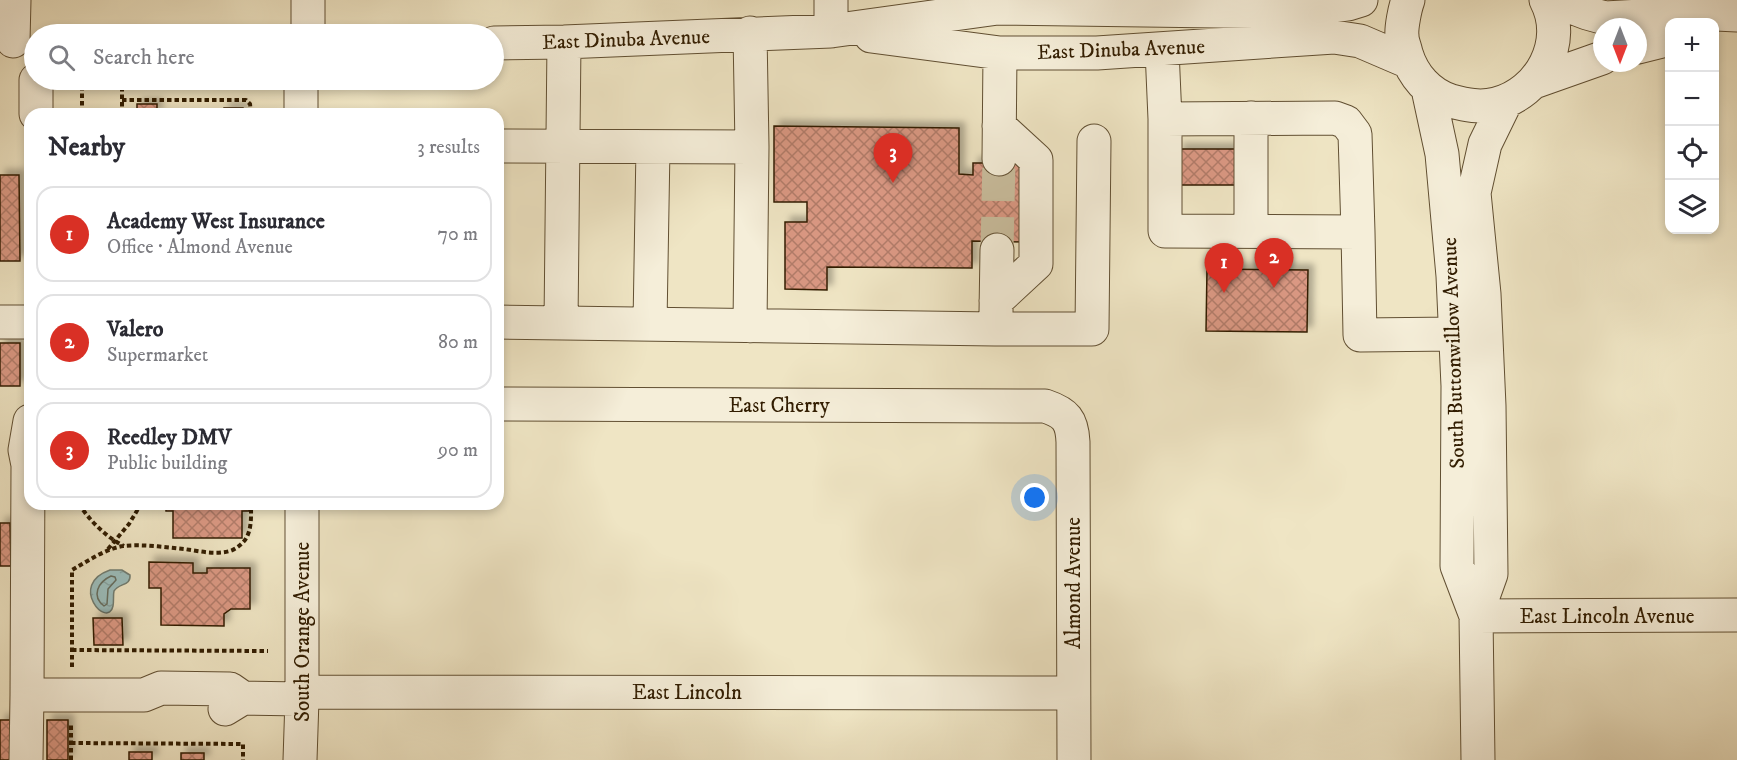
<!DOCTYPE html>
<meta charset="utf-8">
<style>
:root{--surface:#fff;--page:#f7f7f7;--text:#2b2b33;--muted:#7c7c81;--line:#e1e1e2;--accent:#d93025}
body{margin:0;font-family:"IM FELL DW Pica",serif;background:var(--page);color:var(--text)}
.controls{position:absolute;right:18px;top:18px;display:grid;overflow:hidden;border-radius:12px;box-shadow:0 3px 9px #0003}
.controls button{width:54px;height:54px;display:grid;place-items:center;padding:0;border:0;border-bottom:2px solid var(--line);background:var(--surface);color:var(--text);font:30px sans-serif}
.compass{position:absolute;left:1593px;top:18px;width:54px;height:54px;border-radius:50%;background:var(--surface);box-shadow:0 3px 9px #0003;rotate:180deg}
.you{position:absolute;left:1035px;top:498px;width:21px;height:21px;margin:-15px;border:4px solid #fff;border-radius:50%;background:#1a73e8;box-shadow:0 0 0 9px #1a73e833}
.badge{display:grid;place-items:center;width:39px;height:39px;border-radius:50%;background:var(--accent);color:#fff;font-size:20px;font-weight:700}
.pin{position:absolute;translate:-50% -50px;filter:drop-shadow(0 2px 3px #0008)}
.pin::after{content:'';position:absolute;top:32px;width:21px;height:18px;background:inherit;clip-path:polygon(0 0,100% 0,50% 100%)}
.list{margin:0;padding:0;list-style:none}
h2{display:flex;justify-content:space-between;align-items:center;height:78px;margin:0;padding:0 24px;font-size:26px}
h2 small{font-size:20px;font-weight:400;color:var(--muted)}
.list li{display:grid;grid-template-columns:39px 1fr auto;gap:18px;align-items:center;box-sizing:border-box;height:96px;margin:0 12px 12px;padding:0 12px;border:2px solid var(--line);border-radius:18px}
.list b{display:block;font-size:22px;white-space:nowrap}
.list p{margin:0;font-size:20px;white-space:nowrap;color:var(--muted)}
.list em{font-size:20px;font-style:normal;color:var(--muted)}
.icon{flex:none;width:33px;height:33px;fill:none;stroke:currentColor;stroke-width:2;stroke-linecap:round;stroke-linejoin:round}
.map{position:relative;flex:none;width:1737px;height:760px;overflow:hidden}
.search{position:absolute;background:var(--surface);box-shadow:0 3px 9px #0003;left:24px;top:24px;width:480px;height:66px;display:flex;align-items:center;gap:15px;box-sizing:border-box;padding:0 21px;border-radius:33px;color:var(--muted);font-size:22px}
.panel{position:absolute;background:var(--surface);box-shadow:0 3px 9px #0003;left:24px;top:108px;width:480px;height:402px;border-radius:18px}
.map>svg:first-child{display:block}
</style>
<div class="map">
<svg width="1737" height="760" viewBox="0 0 1737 760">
<defs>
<pattern id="water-ripples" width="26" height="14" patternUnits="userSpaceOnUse" patternTransform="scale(1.5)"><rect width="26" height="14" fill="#9cbdbb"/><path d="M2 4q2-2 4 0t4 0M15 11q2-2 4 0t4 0" fill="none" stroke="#87a29f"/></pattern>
<pattern id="building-cross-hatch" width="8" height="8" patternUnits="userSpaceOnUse" patternTransform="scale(1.5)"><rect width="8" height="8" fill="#da9883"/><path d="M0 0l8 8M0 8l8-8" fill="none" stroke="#b17b69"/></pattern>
<filter id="shadow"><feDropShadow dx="5.5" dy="-5.5" stdDeviation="3" flood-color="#0004"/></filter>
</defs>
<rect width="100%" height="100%" fill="#efe5c4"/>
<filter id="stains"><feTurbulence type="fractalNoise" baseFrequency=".00333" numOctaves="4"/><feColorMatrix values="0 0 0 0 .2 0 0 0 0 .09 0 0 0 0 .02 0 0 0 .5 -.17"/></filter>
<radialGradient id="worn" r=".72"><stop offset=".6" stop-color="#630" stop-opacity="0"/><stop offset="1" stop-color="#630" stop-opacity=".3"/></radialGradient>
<path fill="url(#water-ripples)" stroke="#727d71" stroke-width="1.5" d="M110 570H122L130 575C131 586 119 583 114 591 113 595 114 601 113 606 108 630 67 585 110 570Z"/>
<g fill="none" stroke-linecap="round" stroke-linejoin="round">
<path stroke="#676d5e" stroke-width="1.5" d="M111 576 115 577 116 580 108 589 107 604 104 606C91 596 98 582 111 576Z"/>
</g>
<path fill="url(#building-cross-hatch)" stroke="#321d01" stroke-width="1.5" filter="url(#shadow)" d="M137 104H157V114H137Z
M224 108H243V114H224Z
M774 126 959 128V174L973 175V163H1024L1023 242 972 241V268L827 267V290L785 289V222H807V202H774Z
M1178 149H1244V185H1178Z
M0 175H19L20 261H0Z
M1207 269 1308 270 1307 332 1206 331Z
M0 343H20V386H0Z
M166 504H249V511H242V538H173V511H166Z
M0 523H10L11 566H0Z
M149 562 193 563V573H207V568H250V609H231L224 614V626L161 625V588H149Z
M93 618H122L123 645H94Z
M0 720H10V760H0Z
M47 720H68V760H47Z
M129 752H152V760H129Z
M181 753H204V760H181Z"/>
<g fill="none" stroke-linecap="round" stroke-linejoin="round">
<path stroke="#c9bd9d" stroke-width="33" stroke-dasharray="33 16" stroke-linecap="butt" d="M997 250 999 159"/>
<defs>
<path id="minor" d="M831 0V31
M1408 0C1405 8 1401 28 1402 36 1402 41 1405 48 1406 53 1413 76 1429 94 1451 101 1466 105 1480 108 1496 104 1540 93 1568 42 1546 0
M1553 0 1587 13 1605 18 1695 13 1737 15
M308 34V0
M871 36 1000 53H1097L1334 37 1360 41 1409 62
M13 41 14 0
M494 43 564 42 831 31 998 8 1291 12 1348 4 1361 0
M1638 47 1670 39
M1162 50 1165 119V231L1358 232 1360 335 1455 334
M36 80V114
M301 80V114
M1534 82 1602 58
M1428 89 1442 154 1453 276 1458 386 1457 566 1476 616
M1251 118V231
M1165 119 1335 118 1346 122 1355 134 1358 232
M498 146 752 147 750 33
M999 159 1000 53
M996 301 1036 264V160L999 126
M996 313 997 250
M0 322H30
M498 322 995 329H1092L1094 141
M561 323 564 42
M650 324 653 147
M750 326 752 147
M498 404 1045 406C1066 413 1072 420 1073 442L1074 760
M30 421 25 450 28 465 27 695H144L161 688 230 689 243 698
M1476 616 1737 615
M302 692 1073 693
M225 709 243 698 302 699
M26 760 27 695
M300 760 302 699V504
M1478 760 1476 616 1491 574 1489 406 1484 294 1474 193 1485 144 1506 101"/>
</defs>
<use href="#minor" stroke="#614f32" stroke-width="35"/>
<path stroke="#321d01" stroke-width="4" stroke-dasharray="4.5 3" stroke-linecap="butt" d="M82 86V114
M122 100H246L250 104 251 114
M122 114V90
M79 504C89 520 107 538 124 546
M108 549 129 524 141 504
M72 650 268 651
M72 667V570C88 561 105 549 123 546 143 544 164 547 184 549 199 551 215 555 230 551 236 549 241 545 245 540 252 530 251 516 251 504
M71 743 243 744V760
M71 760V725"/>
<use href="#minor" stroke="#f5eed9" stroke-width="33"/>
</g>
<g text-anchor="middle" stroke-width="5" stroke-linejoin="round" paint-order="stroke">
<g font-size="21" fill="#321d01" stroke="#f5eed9">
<text transform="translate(626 39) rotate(-2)" y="7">East Dinuba Avenue</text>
<text transform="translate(1121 49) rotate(-2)" y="7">East Dinuba Avenue</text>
<text transform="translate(1453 353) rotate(-92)" y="7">South Buttonwillow Avenue</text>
<text x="779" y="412">East Cherry</text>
<text transform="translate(1073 583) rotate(-90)" y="7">Almond Avenue</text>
<text x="1607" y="623">East Lincoln Avenue</text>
<text transform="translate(302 632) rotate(-90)" y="7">South Orange Avenue</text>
<text x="687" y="699">East Lincoln</text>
</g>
</g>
<rect width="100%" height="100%" filter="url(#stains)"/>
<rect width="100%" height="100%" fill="url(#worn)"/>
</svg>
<div class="controls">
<button>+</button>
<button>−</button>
<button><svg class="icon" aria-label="locate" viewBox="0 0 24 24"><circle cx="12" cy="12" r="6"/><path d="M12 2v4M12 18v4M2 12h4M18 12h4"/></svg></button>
<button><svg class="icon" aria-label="layers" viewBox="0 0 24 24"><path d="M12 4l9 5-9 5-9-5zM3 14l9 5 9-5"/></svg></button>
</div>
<svg class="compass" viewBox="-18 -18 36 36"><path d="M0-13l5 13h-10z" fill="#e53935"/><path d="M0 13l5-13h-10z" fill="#7c7c81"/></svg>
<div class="you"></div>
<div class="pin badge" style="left:1224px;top:293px">1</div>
<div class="pin badge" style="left:1274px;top:288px">2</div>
<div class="pin badge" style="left:893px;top:183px">3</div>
<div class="search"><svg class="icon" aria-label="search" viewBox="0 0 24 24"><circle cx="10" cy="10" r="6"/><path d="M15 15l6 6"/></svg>Search here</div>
<section class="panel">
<h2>Nearby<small>3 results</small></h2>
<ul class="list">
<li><span class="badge">1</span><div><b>Academy West Insurance</b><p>Office · Almond Avenue</p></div><em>70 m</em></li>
<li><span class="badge">2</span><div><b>Valero</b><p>Supermarket</p></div><em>80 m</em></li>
<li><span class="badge">3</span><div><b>Reedley DMV</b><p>Public building</p></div><em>90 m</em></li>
</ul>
</section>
</div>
